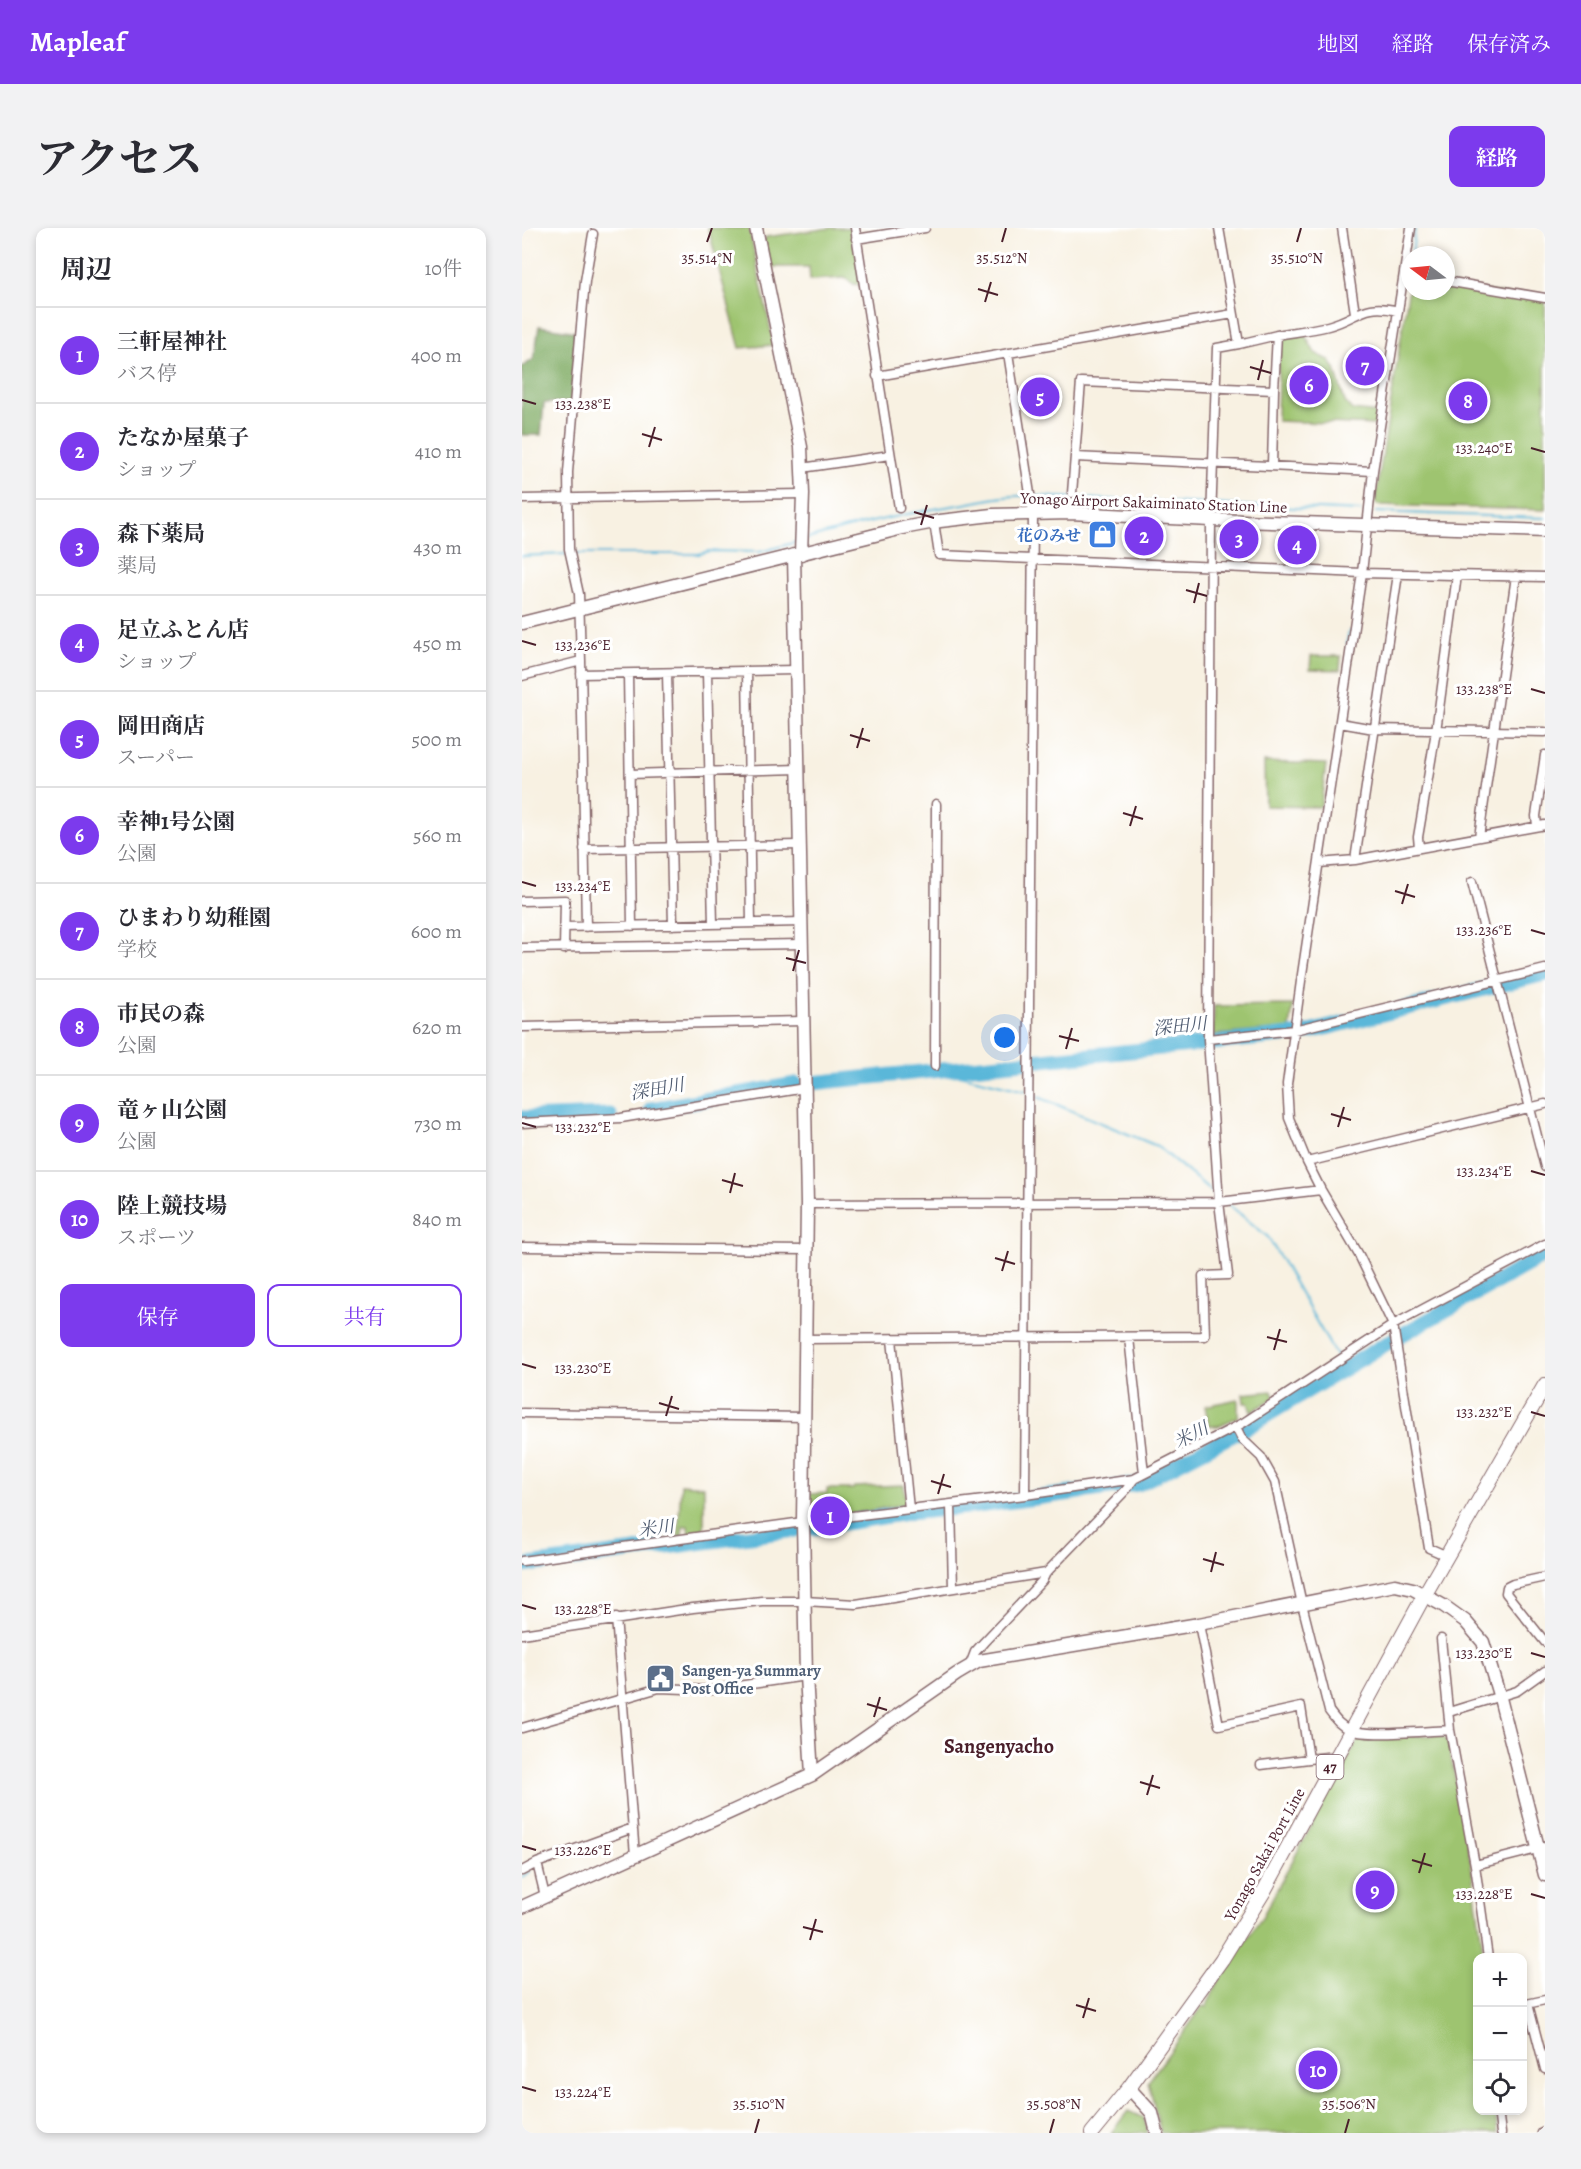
<!DOCTYPE html>
<html lang="ja">
<meta charset="utf-8">
<style>
:root{--surface:#fff;--page:#f2f2f3;--text:#2b2b33;--muted:#7c7c81;--line:#e1e1e2;--accent:#7c3aed}
body{margin:0;font-family:Alegreya,"Noto Serif JP",serif;background:var(--page);color:var(--text)}
.controls{position:absolute;right:18px;bottom:18px;display:grid;overflow:hidden;border-radius:12px;box-shadow:0 3px 9px #0003}
.controls button{width:54px;height:54px;display:grid;place-items:center;padding:0;border:0;border-bottom:2px solid var(--line);background:var(--surface);color:var(--text);font:30px sans-serif}
.compass{position:absolute;left:879px;top:18px;width:54px;height:54px;border-radius:50%;background:var(--surface);box-shadow:0 3px 9px #0003;rotate:286deg}
.you{position:absolute;left:483px;top:810px;width:21px;height:21px;margin:-15px;border:4px solid #fff;border-radius:50%;background:#1a73e8;box-shadow:0 0 0 9px #1a73e833}
.badge{display:grid;place-items:center;width:39px;height:39px;border-radius:50%;background:var(--accent);color:#fff;font-size:20px;font-weight:700}
.pin{position:absolute;translate:-50% -50%;border:3px solid #fff;box-shadow:0 2px 6px #0006}
.list{margin:0;padding:0;list-style:none}
h2{display:flex;justify-content:space-between;align-items:center;height:78px;margin:0;padding:0 24px;font-size:26px}
h2 small{font-size:20px;font-weight:400;color:var(--muted)}
.list li{display:grid;grid-template-columns:39px 1fr auto;gap:18px;align-items:center;box-sizing:border-box;height:96px;padding:0 24px;border-top:2px solid var(--line)}
.list b{display:block;font-size:22px;white-space:nowrap}
.list p{margin:0;font-size:20px;white-space:nowrap;color:var(--muted)}
.list em{font-size:20px;font-style:normal;color:var(--muted)}
.actions{display:flex;gap:12px;padding:18px 24px}
.actions a{flex:1;padding:14px 0;border:2px solid var(--accent);border-radius:12px;text-align:center;font-size:21px;color:var(--accent)}
.actions .main{background:var(--accent);color:#fff}
.icon{flex:none;width:33px;height:33px;fill:none;stroke:currentColor;stroke-width:2;stroke-linecap:round;stroke-linejoin:round}
.map{position:relative;flex:none;width:1023px;height:1905px;overflow:hidden;border-radius:12px}
header{display:flex;align-items:center;gap:36px;box-sizing:border-box;height:84px;padding:0 30px;background:var(--accent);color:#fff}
header strong{font-size:28px}
nav{display:flex;gap:33px;margin-inline-start:auto;font-size:21px}
.intro{display:flex;align-items:center;justify-content:space-between;box-sizing:border-box;height:144px;padding:0 36px}
h1{margin:0;font-size:42px}
.button{padding:15px 27px;border-radius:12px;background:var(--accent);color:#fff;font-size:21px;font-weight:700}
main{display:flex;gap:36px;padding:0 36px}
aside{flex:1;background:var(--surface);border-radius:12px;box-shadow:0 3px 9px #0003}
.map>svg:first-child{display:block}
</style>
<header>
<strong>Mapleaf</strong>
<nav><a>地図</a><a>経路</a><a>保存済み</a></nav>
</header>
<div class="intro"><h1>アクセス</h1><a class="button">経路</a></div>
<main>
<aside>
<h2>周辺<small>10件</small></h2>
<ul class="list">
<li><span class="badge">1</span><div><b>三軒屋神社</b><p>バス停</p></div><em>400 m</em></li>
<li><span class="badge">2</span><div><b>たなか屋菓子</b><p>ショップ</p></div><em>410 m</em></li>
<li><span class="badge">3</span><div><b>森下薬局</b><p>薬局</p></div><em>430 m</em></li>
<li><span class="badge">4</span><div><b>足立ふとん店</b><p>ショップ</p></div><em>450 m</em></li>
<li><span class="badge">5</span><div><b>岡田商店</b><p>スーパー</p></div><em>500 m</em></li>
<li><span class="badge">6</span><div><b>幸神1号公園</b><p>公園</p></div><em>560 m</em></li>
<li><span class="badge">7</span><div><b>ひまわり幼稚園</b><p>学校</p></div><em>600 m</em></li>
<li><span class="badge">8</span><div><b>市民の森</b><p>公園</p></div><em>620 m</em></li>
<li><span class="badge">9</span><div><b>竜ヶ山公園</b><p>公園</p></div><em>730 m</em></li>
<li><span class="badge">10</span><div><b>陸上競技場</b><p>スポーツ</p></div><em>840 m</em></li>
</ul>
<div class="actions"><a class="main">保存</a><a>共有</a></div>
</aside>
<div class="map">
<svg width="1023" height="1905" viewBox="0 0 1023 1905">
<rect width="100%" height="100%" fill="#fff"/>
<filter id="ink" filterUnits="userSpaceOnUse"><feTurbulence type="fractalNoise" baseFrequency=".0167" numOctaves="2"/><feDisplacementMap in="SourceGraphic" scale="12" xChannelSelector="R" yChannelSelector="G"/><feConvolveMatrix kernelMatrix="1 2 1 2 8 2 1 2 1" color-interpolation-filters="sRGB"/></filter>
<filter id="wash" filterUnits="userSpaceOnUse"><feTurbulence type="fractalNoise" baseFrequency=".008" numOctaves="4" result="noise"/><feDisplacementMap in="SourceGraphic" scale="24" xChannelSelector="R" yChannelSelector="G"/><feGaussianBlur stdDeviation="1.35" result="paint"/><feColorMatrix in="noise" values="0 0 0 0 0 0 0 0 0 0 0 0 0 0 0 0 0 1.4 0 .05"/><feComposite in="paint" operator="in"/></filter>
<g filter="url(#wash)">
<rect width="100%" height="100%" fill="#f8f1e2"/>
<path fill="#9ec46f" stroke="#74724d" stroke-width="1.5" d="M186 0H227L252 117 218 120Z
M309 0H331L339 57 331 56 323 50 288 52 287 39H247L242 13 244 9Z
M888 53V63H924V56L1023 73V282L855 277 853 274Z
M782 105 793 125 807 132 813 141 823 174 830 182 856 185 854 197 755 193 757 113 761 108Z
M789 428H819L818 442 788 441Z
M742 534 804 536 799 577 797 579 743 578Z
M771 777 768 801 691 807 692 778Z
M750 1163 752 1170 729 1184 726 1175H722L721 1166Z
M716 1171V1189L696 1198H687L683 1178Z
M159 1256 182 1258V1304L167 1307 166 1298H161L160 1308 156 1309Z
M382 1257 384 1276 312 1289H289L287 1266 305 1265V1261H331L332 1259Z
M919 1507 926 1513 949 1636 962 1729 956 1730V1882L973 1883 976 1905H639L626 1854 681 1778 684 1779 698 1751 740 1689 837 1510Z
M606 1883 622 1890 626 1905H589Z"/>
<path fill="#7eaa62" stroke="#646446" stroke-width="1.5" d="M17 98 54 104 49 174 22 175 19 207H0V139L12 131Z"/>
<g fill="none" stroke-linecap="round" stroke-linejoin="round">
<path stroke="#5ab7d9" stroke-width="2" d="M890 27 893 0
M511 268 838 283
M854 284 1023 290
M285 311C337 296 389 284 442 276 463 272 484 267 506 268
M50 326H177L187 323 238 324 274 314
M0 328 45 326
M825 416 827 403
M413 841 504 863
M509 866 635 918 694 967
M706 976 746 1009 816 1131
M0 1649 8 1643"/>
<path stroke="#5ab7d9" stroke-width="15" d="M290 855 779 806 1023 746
M129 881 274 856
M0 890 88 887
M291 1300 385 1285 454 1278 616 1256 722 1201 872 1111 1023 1027
M0 1338 273 1302"/>
</g>
</g>
<g filter="url(#ink)">
<g fill="none" stroke-linecap="round" stroke-linejoin="round">
<defs>
<path id="street" d="M333 0 377 280
M820 0 833 85
M889 0 851 243 840 345 779 753 765 856 767 890 785 934 799 962 837 1027 871 1097 907 1320 925 1328
M334 11 403 0
M924 53 1023 70
M717 116 755 107
M486 125 511 285 503 1267
M355 148 711 86
M752 162 755 107C772 104 790 102 806 98 837 90 840 74 876 83
M553 229 851 243
M280 240 368 227
M550 265 559 154 752 162 750 237
M0 271 281 266
M412 294 417 327 840 345 1023 349
M59 433 57 366 47 321 46 244 63 53 71 6
M225 443 229 695
M185 444 191 696
M145 445 151 697
M59 446 274 442
M106 446 110 698
M0 448 59 433 64 699
M818 495 852 501 1023 504
M108 546 277 541
M1015 598 1014 588 1023 527
M957 609 994 348
M897 620 896 609 914 503 935 347
M62 621 278 617
M833 632 876 346
M797 635 833 632 1023 597
M950 654 1023 939
M0 673 43 672 42 721
M42 699 280 694
M0 720 280 716
M0 799 281 793
M686 811 772 802 1023 741
M413 838 414 576
M0 895 99 890 283 860
M785 934 1023 876
M285 976 697 974 799 962
M0 1019 284 1022
M607 1110 622 1245
M283 1111 683 1108 681 1048 706 1047 697 974 686 811 689 292 695 120 717 116 697 0
M370 1111 387 1281
M0 1185 282 1189
M714 1199 720 1211 739 1229 753 1254 780 1376 807 1483C813 1491 818 1498 828 1502 847 1509 905 1503 928 1502
M429 1276 431 1360
M0 1333 281 1294 503 1267 612 1251
M1023 1349 991 1356 985 1359 984 1365 1023 1414
M94 1390 113 1627
M677 1396 697 1497 779 1479 787 1531 814 1528
M0 1406 171 1380 240 1373H282L334 1376 524 1345
M919 1411 928 1502 953 1637 966 1730
M448 1437 453 1424 462 1414 520 1353 524 1345 604 1262 612 1251 721 1195 871 1097 1023 1016
M927 1484 995 1463 1023 1443
M0 1500 137 1460 189 1462 284 1448
M739 1537 787 1531
M15 1635 111 1600
M953 1637 1023 1619
M0 1643 15 1635 23 1668
M1006 1776 1023 1841
M1000 1777 1023 1772
M976 1882 979 1905
M1020 1905 1023 1904"/>
<path id="secondary" d="M234 0 279 219 281 266 279 326
M272 327 285 976 281 1294 284 1448 290 1547
M0 395 381 300 418 293 470 287 548 285 689 292 1023 303
M0 1679 290 1547 435 1446 457 1433 677 1396 873 1357 891 1361 922 1378 943 1393 961 1414 978 1470 1023 1647
M607 1860 630 1885 635 1905"/>
<path id="primary" d="M570 1905 607 1860 700 1731 742 1663 903 1366 1023 1157"/>
</defs>
<use href="#street" stroke="#87686b" stroke-width="11"/>
<use href="#secondary" stroke="#87686b" stroke-width="15"/>
<use href="#primary" stroke="#87686b" stroke-width="16"/>
<use href="#street" stroke="#fff" stroke-width="8"/>
<use href="#secondary" stroke="#fff" stroke-width="12"/>
<use href="#primary" stroke="#fff" stroke-width="14"/>
</g>
</g>
<path fill="none" stroke="#4a1f2b" stroke-width="2" d="M185 14 190 0M480 14 484 0M775 14 779 0M456 61 476 67M463 74 469 54M728 139 749 145M736 152 741 132M0 172 14 176M120 206 140 212M127 219 133 199M1009 220 1023 224M392 284 412 290M399 297 405 277M664 362 685 368M672 375 677 355M0 413 14 417M1009 461 1023 465M328 507 348 513M335 520 341 500M601 585 621 591M608 598 614 578M0 654 14 658M873 663 893 669M880 676 886 656M1009 702 1023 706M264 730 284 735M271 743 277 722M537 808 557 813M544 821 550 800M809 886 829 892M0 895 14 899M816 899 822 879M1009 943 1023 947M200 952 221 958M208 965 213 945M473 1030 493 1036M480 1043 486 1023M745 1109 765 1114M752 1122 758 1101M0 1136 14 1140M137 1175 157 1181M1009 1184 1023 1188M144 1188 150 1168M409 1253 429 1259M416 1266 422 1246M681 1331 702 1337M689 1344 694 1324M0 1377 14 1381M1009 1425 1023 1429M345 1476 365 1482M352 1489 358 1469M618 1554 638 1560M625 1567 631 1547M0 1618 14 1622M890 1632 910 1638M897 1645 903 1625M1009 1666 1023 1670M281 1699 301 1704M288 1712 294 1691M554 1777 574 1783M561 1790 567 1770M0 1859 14 1863M233 1905 237 1891M528 1905 532 1891M823 1905 827 1891"/>
<defs>
<symbol id="shop-square" viewBox="-11 -11 22 22"><rect x="-9" y="-9" width="18" height="18" rx="4" fill="#3f7fe0" stroke="#fff"/><path d="M-5-2.5h2.3a2.7 3.5 0 0 1 5.4 0H5L5.5 6h-11ZM-1.5-2.5h3a1.5 2.3 0 0 0-3 0Z" fill="#fff"/></symbol>
<symbol id="civic-square" viewBox="-11 -11 22 22"><rect x="-9" y="-9" width="18" height="18" rx="4" fill="#5c6f8a" stroke="#fff"/><path d="M-.6-6.5H3V-4.5H.6V-3L4-1V1h2V6H-6V1h2V-1L-.6-3ZM-1.2 2.5V6h2.4V2.5Z" fill="#fff"/></symbol>
</defs>
<g fill-rule="evenodd">
<use href="#shop-square" x="564" y="290" width="33" height="33"/>
<use href="#civic-square" x="122" y="1434" width="33" height="33"/>
</g>
<g text-anchor="middle" stroke-width="6" stroke-linejoin="round" paint-order="stroke">
<rect fill="#fff" stroke="#80626b" stroke-width="1.5" x="794.5" y="1527" width="27" height="24" rx="4.5"/>
<g font-size="15" font-weight="bold" fill="#4a1f2b">
<text x="808" y="1544">47</text>
</g>
<g font-size="16" fill="#4a1f2b" stroke="#fff">
<text transform="translate(632 274) rotate(2)" y="6">Yonago Airport Sakaiminato Station Line</text>
<text transform="translate(742 1626) rotate(-61)" y="6">Yonago Sakai Port Line</text>
</g>
<g font-size="16" font-weight="bold" fill="#366cbe" stroke="#fff" text-anchor="end">
<text x="559" y="313">花のみせ</text>
</g>
<g font-size="16" font-weight="bold" fill="#4e5e75" stroke="#fff" text-anchor="start">
<text x="160" y="1448">Sangen-ya Summary<tspan x="160" dy="18">Post Office</tspan></text>
</g>
<g font-size="18" font-style="italic" fill="#505c71" stroke="#fff">
<text transform="translate(658 798) rotate(-6)" y="6">深田川</text>
<text transform="translate(135 861) rotate(-10)" y="6">深田川</text>
<text transform="translate(669 1207) rotate(-27)" y="6">米川</text>
<text transform="translate(134 1300) rotate(-7)" y="6">米川</text>
</g>
<g font-size="20" font-weight="bold" fill="#4a1f2b" stroke="#fff">
<text x="477" y="1525">Sangenyacho</text>
</g>
</g>
<g font-size="15" text-anchor="middle" fill="#4a1f2b" stroke="#fff" stroke-width="6" stroke-linejoin="round" paint-order="stroke">
<text x="185" y="35">35.514°N</text>
<text x="480" y="35">35.512°N</text>
<text x="775" y="35">35.510°N</text>
<text x="61" y="181">133.238°E</text>
<text x="962" y="225">133.240°E</text>
<text x="61" y="422">133.236°E</text>
<text x="962" y="466">133.238°E</text>
<text x="61" y="663">133.234°E</text>
<text x="962" y="707">133.236°E</text>
<text x="61" y="904">133.232°E</text>
<text x="962" y="948">133.234°E</text>
<text x="61" y="1145">133.230°E</text>
<text x="962" y="1189">133.232°E</text>
<text x="61" y="1386">133.228°E</text>
<text x="962" y="1430">133.230°E</text>
<text x="61" y="1627">133.226°E</text>
<text x="962" y="1671">133.228°E</text>
<text x="61" y="1869">133.224°E</text>
<text x="237" y="1881">35.510°N</text>
<text x="532" y="1881">35.508°N</text>
<text x="827" y="1881">35.506°N</text>
</g>
</svg>
<div class="controls">
<button>+</button>
<button>−</button>
<button><svg class="icon" aria-label="locate" viewBox="0 0 24 24"><circle cx="12" cy="12" r="6"/><path d="M12 2v4M12 18v4M2 12h4M18 12h4"/></svg></button>
</div>
<svg class="compass" viewBox="-18 -18 36 36"><path d="M0-13l5 13h-10z" fill="#e53935"/><path d="M0 13l5-13h-10z" fill="#7c7c81"/></svg>
<div class="you"></div>
<div class="pin badge" style="left:308px;top:1288px">1</div>
<div class="pin badge" style="left:622px;top:308px">2</div>
<div class="pin badge" style="left:717px;top:311px">3</div>
<div class="pin badge" style="left:775px;top:317px">4</div>
<div class="pin badge" style="left:518px;top:169px">5</div>
<div class="pin badge" style="left:787px;top:157px">6</div>
<div class="pin badge" style="left:843px;top:138px">7</div>
<div class="pin badge" style="left:946px;top:173px">8</div>
<div class="pin badge" style="left:853px;top:1662px">9</div>
<div class="pin badge" style="left:796px;top:1842px">10</div>
</div>
</main>
